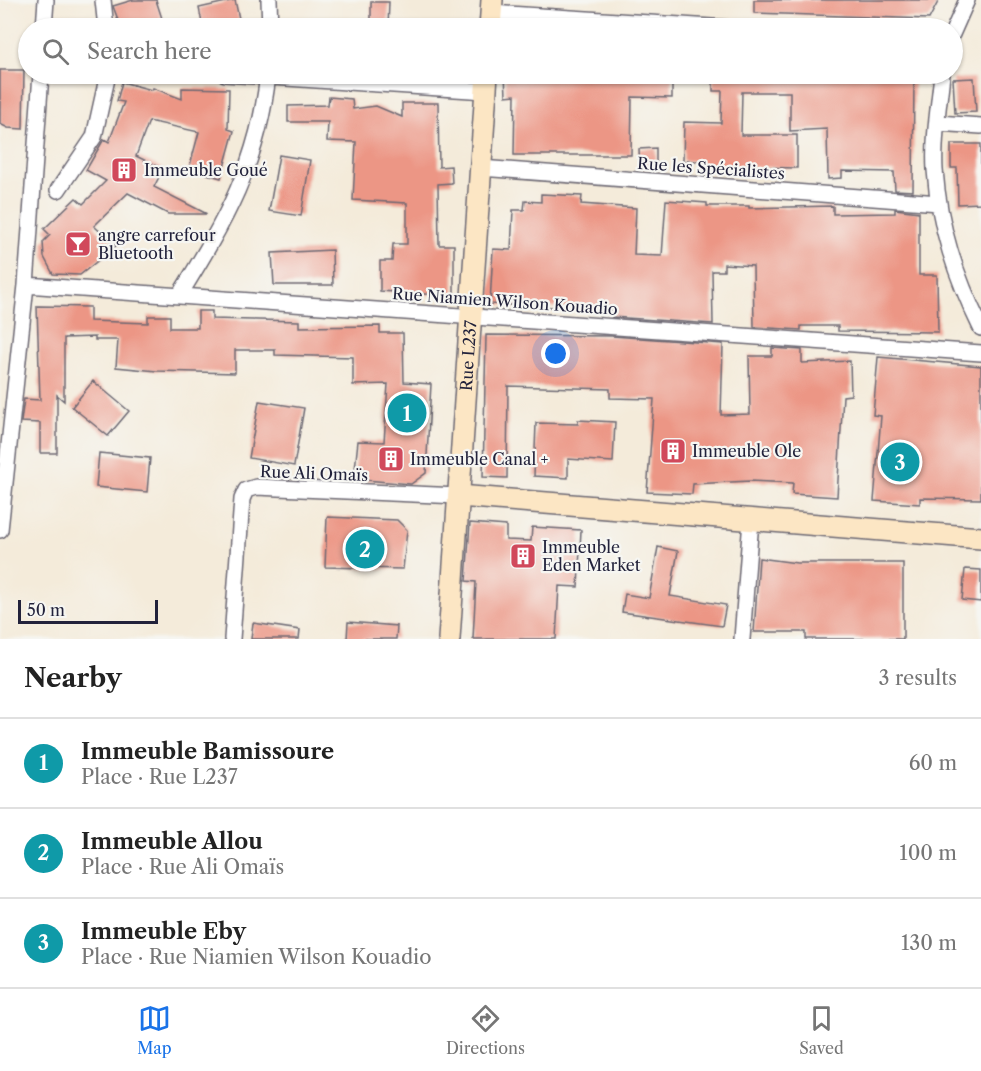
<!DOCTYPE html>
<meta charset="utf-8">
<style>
:root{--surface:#fff;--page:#f2f2f2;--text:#222;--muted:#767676;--line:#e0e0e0;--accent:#1a73e8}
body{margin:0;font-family:"Libre Caslon Text",serif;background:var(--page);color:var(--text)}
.scale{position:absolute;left:18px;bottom:15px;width:140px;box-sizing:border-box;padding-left:6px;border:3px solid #22223b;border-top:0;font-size:16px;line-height:21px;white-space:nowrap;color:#22223b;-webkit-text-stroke:4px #f6f6f2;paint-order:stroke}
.you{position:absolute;left:556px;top:354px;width:21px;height:21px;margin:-15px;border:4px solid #fff;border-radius:50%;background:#1a73e8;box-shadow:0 0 0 9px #1a73e833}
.badge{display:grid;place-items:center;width:39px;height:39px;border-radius:50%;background:var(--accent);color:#fff;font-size:20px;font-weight:700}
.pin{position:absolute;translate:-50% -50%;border:3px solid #fff;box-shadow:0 2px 6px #0006}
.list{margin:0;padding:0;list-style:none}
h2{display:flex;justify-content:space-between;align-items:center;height:78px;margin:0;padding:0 24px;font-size:26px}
h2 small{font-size:20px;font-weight:400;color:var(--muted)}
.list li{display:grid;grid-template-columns:39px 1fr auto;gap:18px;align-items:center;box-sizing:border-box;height:90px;padding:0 24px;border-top:2px solid var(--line)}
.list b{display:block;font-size:22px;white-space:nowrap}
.list p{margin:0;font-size:20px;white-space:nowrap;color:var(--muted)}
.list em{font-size:20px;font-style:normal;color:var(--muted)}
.icon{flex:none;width:33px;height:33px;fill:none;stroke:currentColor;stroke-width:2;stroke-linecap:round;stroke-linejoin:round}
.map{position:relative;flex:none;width:981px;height:639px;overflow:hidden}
.search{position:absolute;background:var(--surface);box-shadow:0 2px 4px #0004;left:18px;right:18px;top:18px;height:66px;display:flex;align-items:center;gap:15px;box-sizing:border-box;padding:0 21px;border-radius:33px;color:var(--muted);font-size:22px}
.sheet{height:348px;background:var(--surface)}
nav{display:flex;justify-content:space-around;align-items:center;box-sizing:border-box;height:84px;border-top:2px solid var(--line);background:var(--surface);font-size:16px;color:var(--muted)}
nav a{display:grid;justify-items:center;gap:3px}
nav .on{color:var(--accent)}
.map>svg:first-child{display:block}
</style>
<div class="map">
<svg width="981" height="639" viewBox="0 0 981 639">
<rect width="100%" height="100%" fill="#f6f6f2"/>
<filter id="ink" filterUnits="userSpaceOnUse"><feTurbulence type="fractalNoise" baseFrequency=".0167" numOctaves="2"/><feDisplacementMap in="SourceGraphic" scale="12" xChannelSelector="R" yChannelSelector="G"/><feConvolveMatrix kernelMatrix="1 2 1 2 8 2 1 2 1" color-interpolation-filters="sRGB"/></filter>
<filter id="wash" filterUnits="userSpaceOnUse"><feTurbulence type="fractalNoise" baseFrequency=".008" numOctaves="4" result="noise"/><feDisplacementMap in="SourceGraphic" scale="24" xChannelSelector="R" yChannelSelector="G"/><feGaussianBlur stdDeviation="1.35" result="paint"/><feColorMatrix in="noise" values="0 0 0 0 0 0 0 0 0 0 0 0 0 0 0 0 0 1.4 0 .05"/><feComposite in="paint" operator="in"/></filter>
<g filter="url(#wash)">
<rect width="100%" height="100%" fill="#f4ebda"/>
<g id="blocks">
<path fill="#ec9685" d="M133 0H156L165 28H121L113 6Z
M235 0 241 28H203L199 8Z
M754 0H939L929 19 754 13Z
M371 2H389L388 28H371Z
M0 70H24L23 129 8 128 0 124Z
M505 74H672V98L632 97 631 155H514L515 95 506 96Z
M713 74H914L913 191 895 190 894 172 842 171V178L828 179 827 129 790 131V92H742L741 135H797V168L702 166V161H683L684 122 721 123 722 91H713Z
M974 78 976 112 955 113 953 79Z
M122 82 152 90 153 88 182 99V88L229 89 228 129 234 131 221 178 189 169 199 132 149 121 136 156 163 169 154 187 207 214H168L128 193 94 226 116 246 80 275 53 274 44 257 43 242 50 235 44 229 76 198 83 204 106 181 86 170 104 139 109 142 124 102 117 101Z
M329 97 352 99 353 109 376 106 402 117V103H438L439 167 451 166 452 183 438 184 439 245H454V296L380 291V261H392L393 244H407V203L353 200 356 142 327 141 328 122H288V106L328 105Z
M951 144H981V203L958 204 957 168H951Z
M656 148V168H640L639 149Z
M279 155 310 160 301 216 269 211Z
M541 194 582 196 581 204 636 208 634 255 662 256 666 200 707 203V206H749V208L833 206V214L895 213V209L919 212V275H937L938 332 838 331V326H801V330L754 327 753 266 724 264V271H712L713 324 612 317 613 310 490 304 493 249 511 250 513 210H524L525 201 541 202Z
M332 250 333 285H274L272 253Z
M37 306 90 307V321L148 323V316H170V328H198V311H212V319L299 321V327L380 326V333H403L404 382 431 384 426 473 411 484 354 479 358 441 384 442 388 384 353 385V357L275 355V350H235V373L157 371 116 367 118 340H95V337L64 338V401L57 395V453H40V423L21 422 24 399 40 400Z
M486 335 612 336 723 344 721 415 750 414 749 356H772V348L802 350V363L850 361 851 395 843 396 837 497 792 494 793 483 750 481 693 484 692 494 647 492 654 399 610 398V389L508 386 507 478 483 477Z
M878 357 981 366V499L920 498V504L874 501 881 416 873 415Z
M93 381 129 411 108 436 72 407Z
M259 401 304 408 294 466 249 458Z
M578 420 615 422 613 462 568 459V478L534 476 536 423 578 424Z
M99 453 150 458 147 492 96 487Z
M327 517 397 520 407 530 403 569 325 567Z
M470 523 506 526V540L531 541 532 527 581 530 578 587 559 586 556 639H473L476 582 466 581Z
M658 547 678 551 670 596 726 605 722 626 622 612 625 594 649 598Z
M759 558 797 563H903V639H806V632H754Z
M965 569 981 570V602L962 600Z
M348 622 397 626 396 639H347Z
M253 623 300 630 299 639H251Z"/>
</g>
</g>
<g filter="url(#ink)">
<use href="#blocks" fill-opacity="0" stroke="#6c6873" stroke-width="1.5"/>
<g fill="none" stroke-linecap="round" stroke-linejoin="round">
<defs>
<path id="street" d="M103 0 106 28
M269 0 270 28
M491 13 728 28
M44 28 46 0
M952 34 967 0
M225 74 486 91
M942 74C939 105 933 138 935 170 939 227 956 277 981 328
M937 123 981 126
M480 168 939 203
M58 190 94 137 108 74
M26 285 981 353
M179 296C225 221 259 163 268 74
M0 530 26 285 41 74
M232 639 242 499 246 490 256 487 459 496
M742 639 751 520"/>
<g id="secondary">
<path d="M490 28 492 0"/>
<path d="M459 496 981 538"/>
<path id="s1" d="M449 639 487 74"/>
</g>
</defs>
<use href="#street" stroke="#6c6873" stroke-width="18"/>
<use href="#secondary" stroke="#6c6873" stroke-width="24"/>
<use href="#street" stroke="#fff" stroke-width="15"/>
<use href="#secondary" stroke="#fce6c4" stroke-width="21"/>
</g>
</g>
<defs>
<symbol id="building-square" viewBox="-11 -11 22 22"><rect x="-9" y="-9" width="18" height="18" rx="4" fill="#d1495b" stroke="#f6f6f2"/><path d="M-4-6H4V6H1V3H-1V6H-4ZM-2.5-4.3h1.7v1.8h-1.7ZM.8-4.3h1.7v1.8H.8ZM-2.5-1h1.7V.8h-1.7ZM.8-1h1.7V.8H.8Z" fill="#fff"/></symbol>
<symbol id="bar-square" viewBox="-11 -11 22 22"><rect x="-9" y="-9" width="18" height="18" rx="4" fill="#d1495b" stroke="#f6f6f2"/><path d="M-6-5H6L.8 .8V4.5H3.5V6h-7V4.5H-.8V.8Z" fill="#fff"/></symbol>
</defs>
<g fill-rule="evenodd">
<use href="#building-square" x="109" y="155" width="30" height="30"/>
<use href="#bar-square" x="63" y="229" width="30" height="30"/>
<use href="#building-square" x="658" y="436" width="30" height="30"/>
<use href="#building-square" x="376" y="444" width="30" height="30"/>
<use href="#building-square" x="508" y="541" width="30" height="30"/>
</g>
<g text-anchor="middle" stroke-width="4.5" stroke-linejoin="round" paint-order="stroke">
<g font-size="16" fill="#22223b" stroke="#f6f6f2">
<text transform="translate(711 168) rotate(4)" y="6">Rue les Spécialistes</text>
<text transform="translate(505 301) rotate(4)" y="6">Rue Niamien Wilson Kouadio</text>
<text dy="6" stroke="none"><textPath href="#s1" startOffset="284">Rue L237</textPath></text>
<text transform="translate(314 473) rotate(2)" y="6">Rue Ali Omaïs</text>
</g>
<g font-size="16" fill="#22223b" stroke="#f6f6f2" text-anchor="start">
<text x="144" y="176">Immeuble Goué</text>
<text x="98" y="241">angre carrefour<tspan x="98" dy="18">Bluetooth</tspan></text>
<text x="692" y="457">Immeuble Ole</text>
<text x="410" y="465">Immeuble Canal +</text>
<text x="542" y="553">Immeuble<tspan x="542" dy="18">Eden Market</tspan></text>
</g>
</g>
</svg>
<div class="scale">50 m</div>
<div class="you"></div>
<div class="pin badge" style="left:407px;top:413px;background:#0f9aa8">1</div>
<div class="pin badge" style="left:365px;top:549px;background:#0f9aa8">2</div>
<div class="pin badge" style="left:900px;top:462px;background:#0f9aa8">3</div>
<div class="search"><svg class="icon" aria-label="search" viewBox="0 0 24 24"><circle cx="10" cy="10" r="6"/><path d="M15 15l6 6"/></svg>Search here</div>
</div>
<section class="sheet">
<h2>Nearby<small>3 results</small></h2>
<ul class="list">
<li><span class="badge" style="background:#0f9aa8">1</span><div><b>Immeuble Bamissoure</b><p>Place · Rue L237</p></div><em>60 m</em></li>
<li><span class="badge" style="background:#0f9aa8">2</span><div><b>Immeuble Allou</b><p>Place · Rue Ali Omaïs</p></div><em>100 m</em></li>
<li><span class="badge" style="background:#0f9aa8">3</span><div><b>Immeuble Eby</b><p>Place · Rue Niamien Wilson Kouadio</p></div><em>130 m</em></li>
</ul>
</section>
<nav>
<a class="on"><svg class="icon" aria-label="map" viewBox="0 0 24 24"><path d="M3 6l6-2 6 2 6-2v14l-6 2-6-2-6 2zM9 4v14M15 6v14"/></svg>Map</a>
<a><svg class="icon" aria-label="directions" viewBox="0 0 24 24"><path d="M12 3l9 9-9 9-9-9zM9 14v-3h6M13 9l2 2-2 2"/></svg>Directions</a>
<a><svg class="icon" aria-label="saved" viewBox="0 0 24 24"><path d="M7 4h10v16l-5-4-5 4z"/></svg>Saved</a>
</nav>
